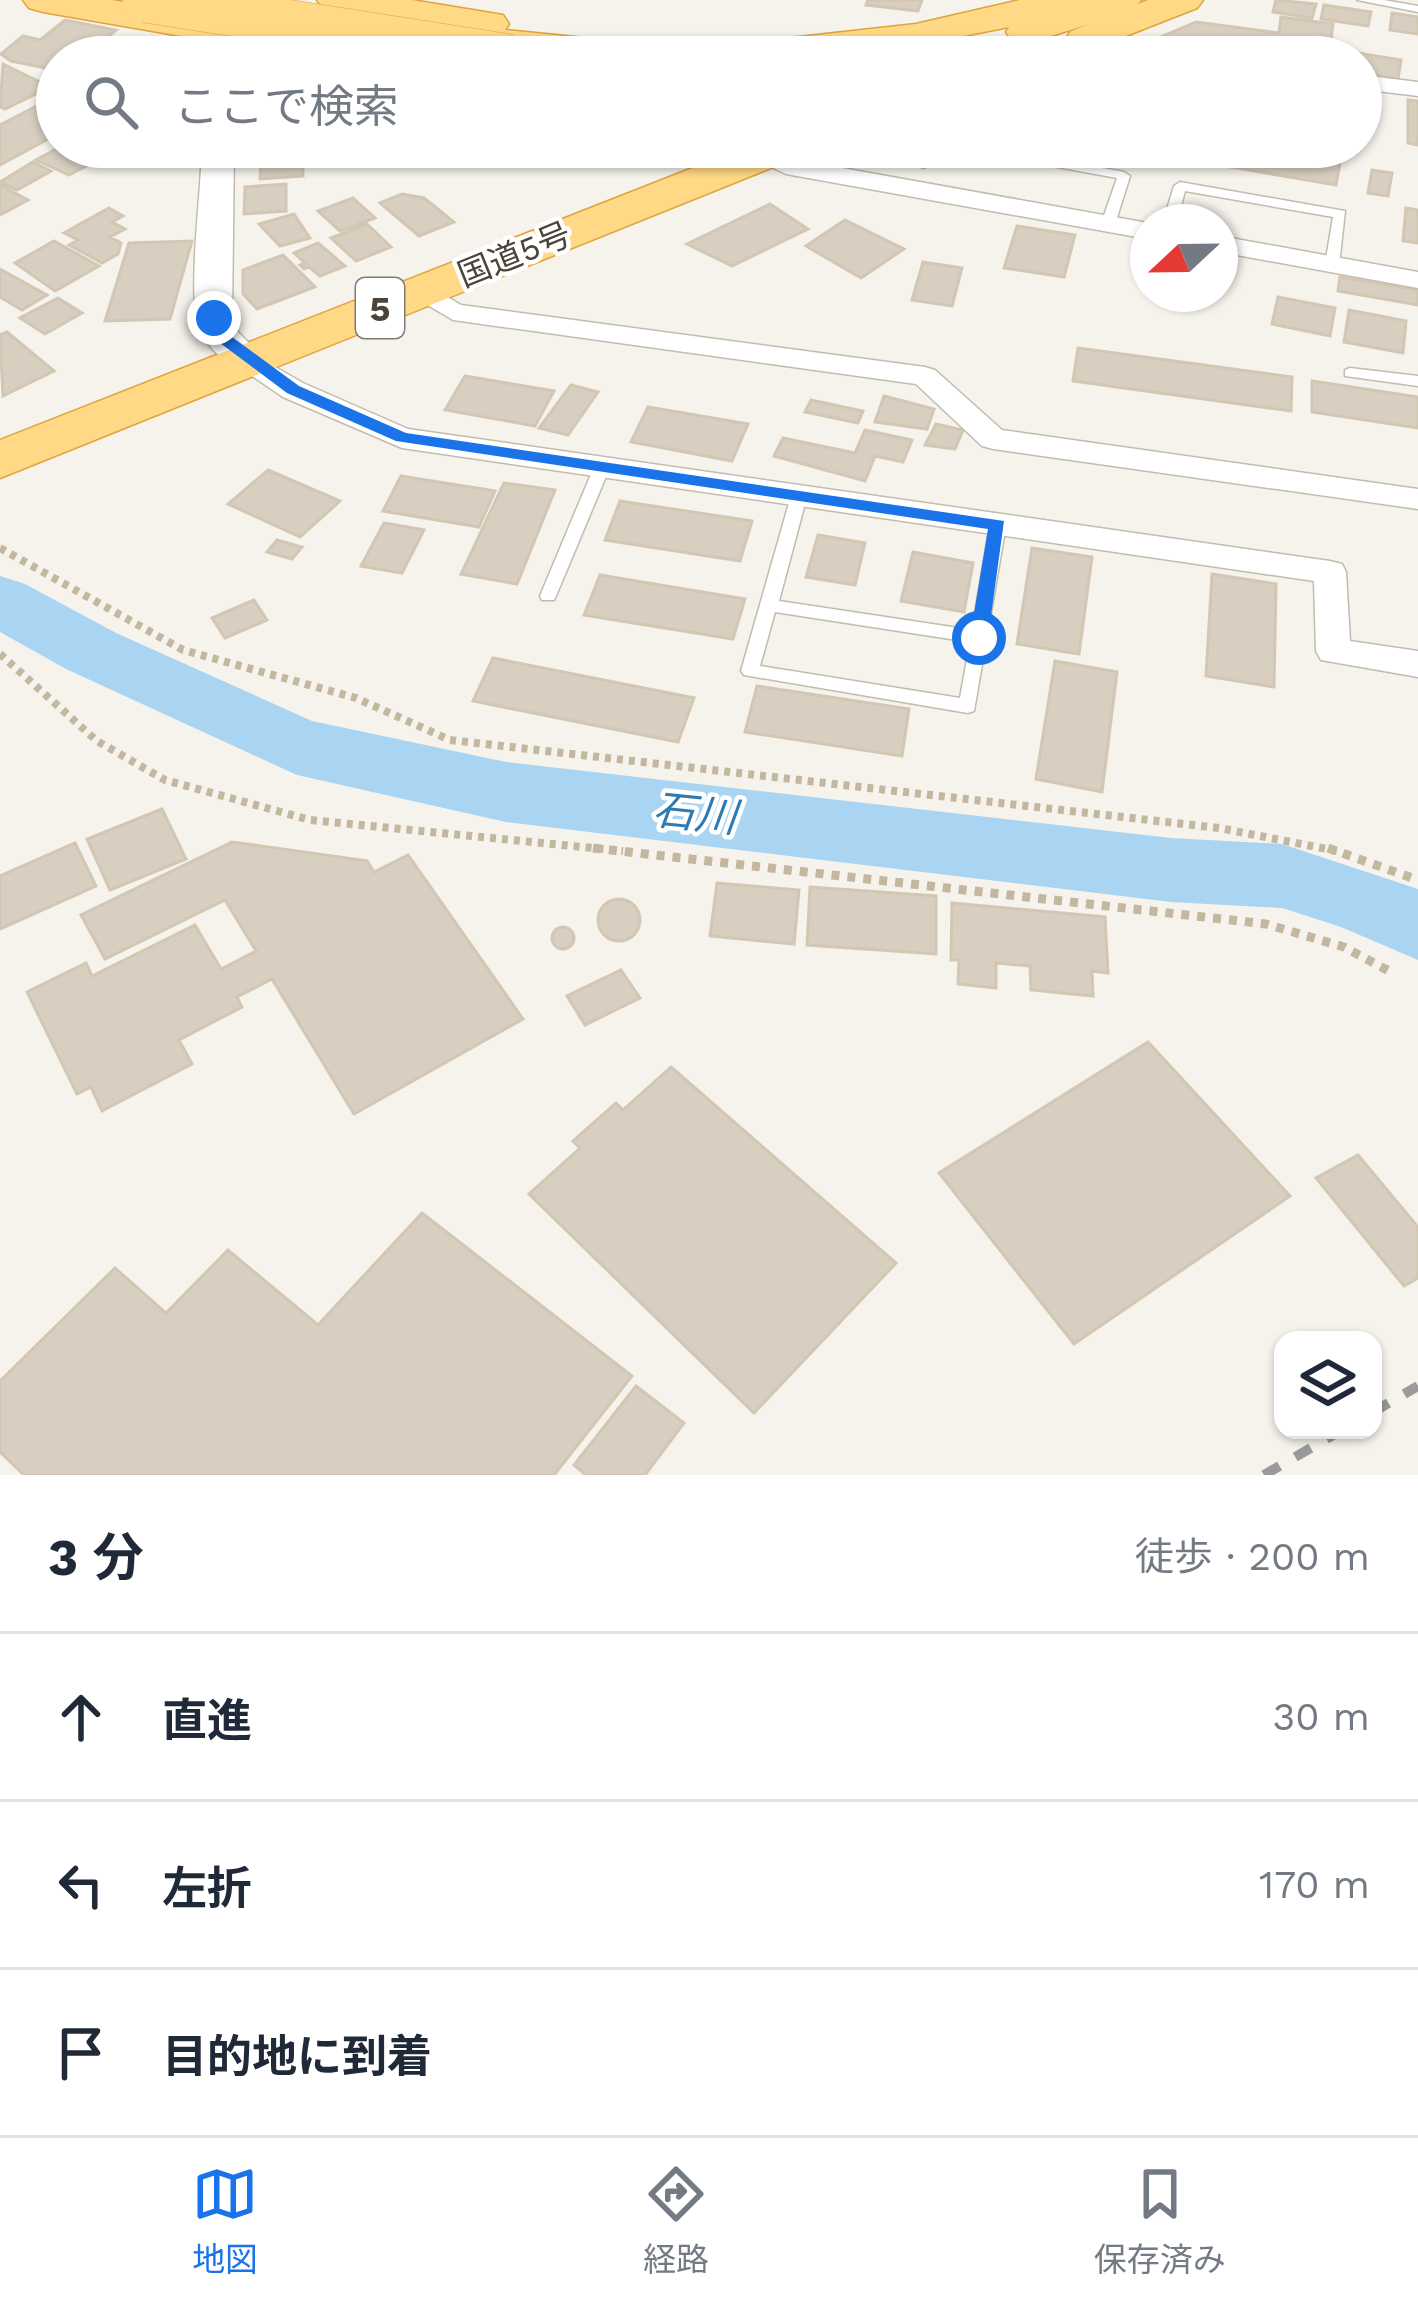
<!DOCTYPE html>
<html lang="ja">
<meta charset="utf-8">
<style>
:root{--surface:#fff;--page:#f2f2f3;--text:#1f2937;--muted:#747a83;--line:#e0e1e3;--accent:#1a73e8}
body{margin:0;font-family:"Work Sans","Noto Sans JP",sans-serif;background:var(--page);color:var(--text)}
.controls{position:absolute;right:36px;bottom:36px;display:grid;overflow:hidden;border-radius:24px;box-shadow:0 3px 9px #0004}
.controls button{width:108px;height:108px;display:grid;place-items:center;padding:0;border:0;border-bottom:3px solid var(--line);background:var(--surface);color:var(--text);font:60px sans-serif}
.compass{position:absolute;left:1130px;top:204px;width:108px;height:108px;border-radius:50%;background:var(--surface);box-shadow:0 3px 9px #0004;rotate:248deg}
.stop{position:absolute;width:36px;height:36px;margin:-27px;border:9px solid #1a73e8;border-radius:50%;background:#fff}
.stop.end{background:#1a73e8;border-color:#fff;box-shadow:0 3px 12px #0008}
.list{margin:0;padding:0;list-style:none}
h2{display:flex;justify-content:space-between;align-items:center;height:156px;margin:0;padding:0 48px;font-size:51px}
h2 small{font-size:39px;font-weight:400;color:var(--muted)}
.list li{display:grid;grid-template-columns:78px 1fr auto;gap:36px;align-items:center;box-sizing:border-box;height:168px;padding:0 48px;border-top:3px solid var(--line)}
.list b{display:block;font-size:45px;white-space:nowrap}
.list em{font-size:39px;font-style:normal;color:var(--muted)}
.icon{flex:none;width:66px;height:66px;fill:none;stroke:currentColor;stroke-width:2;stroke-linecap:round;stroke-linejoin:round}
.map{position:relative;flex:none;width:1418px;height:1475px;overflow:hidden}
.search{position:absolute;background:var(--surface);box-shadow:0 3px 9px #0004;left:36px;right:36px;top:36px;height:132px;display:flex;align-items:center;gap:30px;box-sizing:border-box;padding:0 42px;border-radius:66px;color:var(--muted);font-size:45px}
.sheet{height:660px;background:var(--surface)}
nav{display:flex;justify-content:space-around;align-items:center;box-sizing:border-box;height:168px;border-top:3px solid var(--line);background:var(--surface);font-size:33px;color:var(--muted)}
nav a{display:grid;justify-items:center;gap:6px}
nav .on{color:var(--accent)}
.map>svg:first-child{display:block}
</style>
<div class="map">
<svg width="1418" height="1475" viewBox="0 0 1418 1475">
<rect width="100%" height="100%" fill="#f6f3ec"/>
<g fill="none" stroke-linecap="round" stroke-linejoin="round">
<path fill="#a9d4f2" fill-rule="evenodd" d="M0 576 25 584 116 633 312 721 506 762 1171 838 1282 844 1418 889V960L1341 927 1282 908 1171 902 506 822 297 775 66 669 0 632Z"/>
</g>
<path fill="#d8cfc1" stroke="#d3c7b4" stroke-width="3" d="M868 0H922L918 11 866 5Z
M1276 0 1316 4 1312 18 1273 12Z
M1324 5 1371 12 1368 26 1321 19Z
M1392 13 1418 17V34L1390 30Z
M1281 17 1333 24 1329 57H1234L1142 45 1196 22 1279 33Z
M65 20 116 30 88 53 73 50 57 57 51 69 11 61 1 54 23 36 40 40Z
M1345 51 1401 60 1398 79 1361 73V57H1344Z
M3 64 50 87 5 109 0 107Z
M1408 100 1418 101V145L1408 143Z
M37 106 57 116V134L0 165V125Z
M60 147H103L80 160 90 164 69 175 36 160Z
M262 147H303V176L260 179Z
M1188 147H1245L1340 163 1336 185 1184 159Z
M33 162 51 171 17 190 0 182Z
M1372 170 1392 173 1388 196 1368 193Z
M286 184V211L244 214 245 187Z
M0 185 28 200 0 215Z
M402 194 424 198 454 222 419 236 380 203Z
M353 198 375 218 340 231 318 211Z
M770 204 808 229 732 266 687 244Z
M109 208 123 216 112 222 125 229 110 237 121 243 118 254 102 263 69 245 78 240 64 233Z
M1406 208 1418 210V243L1403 241Z
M294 214 310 238 280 246 259 224Z
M845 220 904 249 861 278 806 246Z
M367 224 391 247 356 261 331 238Z
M1017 226 1075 235 1064 277 1004 268Z
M54 241 99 266 55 291 15 263Z
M192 241 170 319 105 321 129 243Z
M318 243 345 266 320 276 309 267 304 269 300 265 305 263 294 253Z
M283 255 315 287 257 309 243 294V270Z
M923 262 962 268 952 306 912 300Z
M0 269 47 295 22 310 0 297Z
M1340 277 1418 290V305L1338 291Z
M1278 297 1335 308 1330 336 1272 324Z
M58 298 82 313 45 334 20 318Z
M1349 310 1406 321 1403 353 1344 342Z
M7 332 54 371 3 396 0 335Z
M1078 348 1292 377 1291 411 1073 381Z
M465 376 554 391 535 426 445 410Z
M1312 381 1418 397V428L1312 412Z
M571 385 598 392 568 435 539 428Z
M884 396 934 409 927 429 875 422Z
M811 400 863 411 858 423 805 412Z
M648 407 748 424 732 461 631 442Z
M936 424 963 430 955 449 925 445Z
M865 430 912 440 903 462 875 456 865 481 774 456 783 438 855 453Z
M268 470 340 501 300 537 228 504Z
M401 476 495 491 479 527 383 511Z
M504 483 555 490 517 584 461 574Z
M620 501 752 521 740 561 605 540Z
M384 523 424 530 402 573 361 566Z
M818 535 865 543 855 585 806 577Z
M277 540 302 547 292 559 267 552Z
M1032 548 1092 557 1079 654 1017 644Z
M913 552 973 563 964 612 901 601Z
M1212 574 1276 584 1274 687 1206 676Z
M600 575 745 599 733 639 584 615Z
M254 600 267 620 225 638 212 618Z
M493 658 694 698 678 742 473 701Z
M1055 661 1117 672 1102 792 1036 779Z
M757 686 909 709 902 756 745 732Z
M162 809 186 859 110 890 87 839Z
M232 842 367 861 374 872 408 855 523 1019 354 1114 272 979 237 997 242 1007 179 1040 192 1064 102 1111 91 1087 77 1094 27 992 86 963 92 976 195 925 221 969 256 951 225 900 105 959 81 915Z
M75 843 96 886 0 929V876Z
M717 883 799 890 794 944 710 936Z
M810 887 936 896V954L807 945Z
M598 920a21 21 0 1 1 42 0a21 21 0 1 1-42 0Z
M952 903 1105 917 1108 973 1092 971 1093 996 1031 990 1030 966 996 963V988L958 984 959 960H951Z
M552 938a11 11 0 1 1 22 0a11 11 0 1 1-22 0Z
M621 970 640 998 585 1025 567 996Z
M1148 1042 1290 1196 1074 1344 939 1173Z
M671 1067 896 1263 754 1413 529 1194 580 1148 573 1141 616 1103 623 1110Z
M1358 1155 1418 1227V1278L1404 1286 1316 1178Z
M422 1213 632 1376 554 1475H24L0 1452V1381L115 1268 166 1313 228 1250 318 1325Z
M636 1386 684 1423 645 1475H586L574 1465Z"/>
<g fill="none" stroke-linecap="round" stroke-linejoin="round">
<defs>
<path id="service" d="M1357 0H1384L1418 6V12Z
M957 147H989L1124 172 1130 176 1115 224 1108 228 1101 224 1117 178 970 151 923 168 917 164Z
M1180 182 1345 211 1339 265 1332 269 1325 265 1333 217 1185 191 1177 222H1163L1174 186Z
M1350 368 1418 376V386L1345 376V370Z
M602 462 610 467 556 596 554 600H542L540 596 594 467Z
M799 491 807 496 779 601 972 630 990 525 992 521H1004L1006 525 974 711 968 713 744 675 741 671 791 496ZM775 612 970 642 960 698 760 666Z"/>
<path id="minor" d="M1089 32 1178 50 1190 57H1125L1081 44 1077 39Z
M1361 75 1418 82V96L1361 89Z
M760 147 792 159 1148 223V239L786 174 747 155Z
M1220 236 1418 272V288L1220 252Z
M424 283 461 305 925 367 935 370 1002 430 1418 489V509L993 449 982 446 916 384 453 320 414 297 410 291Z
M249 352 303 383 408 429 1330 561 1342 564 1346 572 1350 641 1418 651V677L1321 660 1316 651 1314 581 402 448 283 397 239 367 234 361Z"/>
<path id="tertiary" d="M217 0H245L240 57H210Z
M202 147H234L232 318 238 332 267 361 262 369C233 376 200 345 196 316 190 272 201 194 202 147Z"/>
<path id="trunk" d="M23 0H112L216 18 230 21 236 30 230 39 216 42 43 12 29 8Z
M317 0H412L503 15 509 24 505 30 635 43 763 41 916 24 1020 0H1141L1138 4 1148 0H1203L1197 8 1085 52 1071 49 1065 40 1071 31 1089 24 1026 44 1012 41 1006 32 1009 27 856 57H527L428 42 422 33 427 26 337 12 323 8Z
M746 147H807L801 156 0 478V440Z"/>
</defs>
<use href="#service" stroke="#c2bbae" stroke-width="3"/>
<use href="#minor" stroke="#c2bbae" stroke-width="3"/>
<use href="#tertiary" stroke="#c2bbae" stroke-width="3"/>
<use href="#trunk" stroke="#e0a43c" stroke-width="3"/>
<path stroke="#c4b79f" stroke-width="8" stroke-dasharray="6 6" stroke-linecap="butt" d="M0 548 183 650 356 698 450 740 1219 828 1337 851
M0 654 97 741 165 780 310 820 623 851"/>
<path stroke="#c4b79f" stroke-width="9" stroke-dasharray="8 8" stroke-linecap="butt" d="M593 848 1266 924 1344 947 1389 971
M1328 848 1418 880"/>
<use href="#service" fill="#fff" fill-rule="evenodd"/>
<use href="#minor" fill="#fff" fill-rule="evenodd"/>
<use href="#tertiary" fill="#fff" fill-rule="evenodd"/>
<use href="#trunk" fill="#ffd985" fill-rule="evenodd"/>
<path stroke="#9a9a9a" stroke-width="10" stroke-dasharray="18 18" stroke-linecap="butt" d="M1373 1412 1418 1386
M1264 1475 1342 1430"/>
<defs>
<path id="trunk-bridge" d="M146 0 510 57"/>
</defs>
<use href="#trunk-bridge" stroke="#e0a43c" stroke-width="46" stroke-linecap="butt"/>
<use href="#trunk-bridge" stroke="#ffd985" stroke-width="45"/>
</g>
<path fill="#1a73e8" d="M209 315H220L228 334 299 386 406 433 1004 521 988 638 979 644 970 638 988 529 396 441 287 393 216 340Z"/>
<g text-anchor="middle" stroke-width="9" stroke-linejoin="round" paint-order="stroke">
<g font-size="33" fill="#4b4439" stroke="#fff">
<text transform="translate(514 254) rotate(-22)" y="12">国道5号</text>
</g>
<rect fill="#fff" stroke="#817c74" stroke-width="3" x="356" y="278" width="48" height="60" rx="9"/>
<g font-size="36" font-weight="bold" fill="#4b4439">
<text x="380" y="321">5</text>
</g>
<g font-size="42" font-style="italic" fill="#2e7ab2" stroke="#fff">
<text transform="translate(695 813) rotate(6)" y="15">石川</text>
</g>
</g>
</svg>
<div class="controls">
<button><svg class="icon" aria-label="layers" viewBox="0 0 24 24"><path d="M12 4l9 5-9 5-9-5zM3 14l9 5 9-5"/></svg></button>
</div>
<svg class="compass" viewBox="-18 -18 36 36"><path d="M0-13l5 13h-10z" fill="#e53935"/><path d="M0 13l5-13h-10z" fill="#747a83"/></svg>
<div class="stop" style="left:979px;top:638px"></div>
<div class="stop end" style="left:214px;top:318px"></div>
<div class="search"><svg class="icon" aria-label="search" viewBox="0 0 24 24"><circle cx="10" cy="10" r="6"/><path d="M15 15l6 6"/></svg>ここで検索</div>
</div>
<section class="sheet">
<h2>3 分<small>徒歩 · 200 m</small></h2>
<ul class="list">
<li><svg class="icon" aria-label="ahead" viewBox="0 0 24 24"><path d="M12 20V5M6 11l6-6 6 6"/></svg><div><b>直進</b></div><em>30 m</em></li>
<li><svg class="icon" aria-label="left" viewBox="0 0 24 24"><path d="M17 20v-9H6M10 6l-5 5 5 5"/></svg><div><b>左折</b></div><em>170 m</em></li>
<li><svg class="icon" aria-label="arrive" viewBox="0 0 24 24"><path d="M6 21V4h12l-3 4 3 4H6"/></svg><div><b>目的地に到着</b></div></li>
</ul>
</section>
<nav>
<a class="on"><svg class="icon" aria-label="map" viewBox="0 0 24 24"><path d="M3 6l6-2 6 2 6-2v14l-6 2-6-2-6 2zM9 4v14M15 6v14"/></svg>地図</a>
<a><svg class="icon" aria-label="directions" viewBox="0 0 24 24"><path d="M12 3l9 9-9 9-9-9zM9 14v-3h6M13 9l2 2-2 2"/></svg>経路</a>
<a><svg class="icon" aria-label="saved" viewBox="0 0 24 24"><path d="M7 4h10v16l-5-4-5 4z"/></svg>保存済み</a>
</nav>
